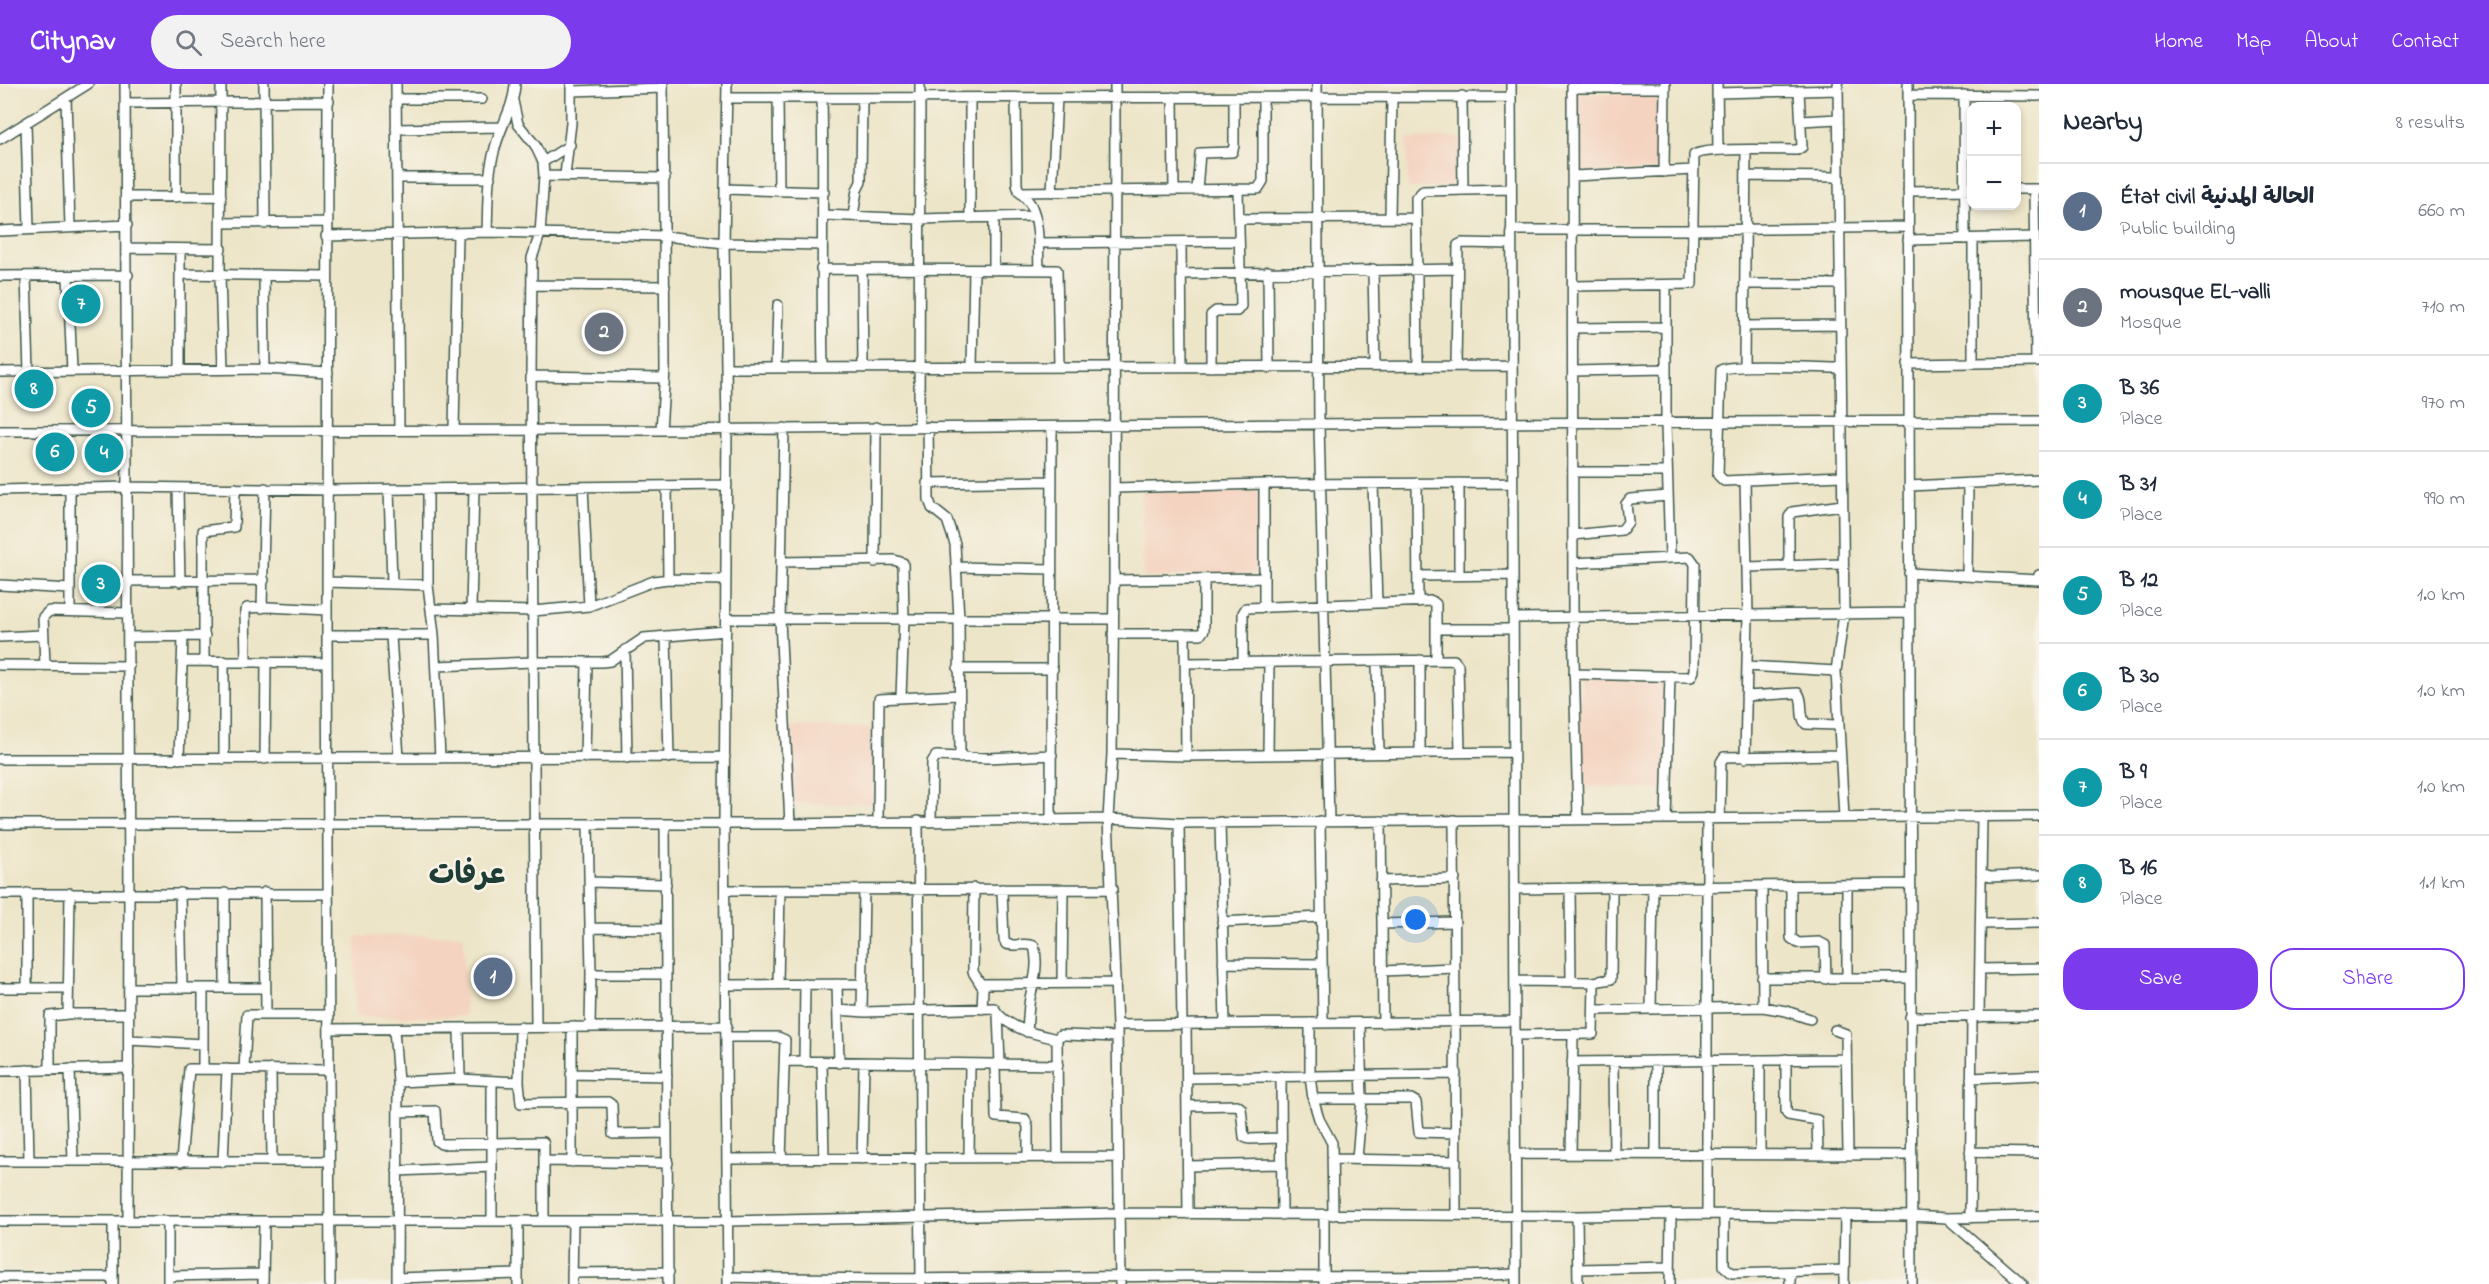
<!DOCTYPE html>
<meta charset="utf-8">
<style>
:root{--surface:#fff;--page:#f2f2f3;--text:#1f2937;--muted:#747a83;--line:#e0e1e3;--accent:#7c3aed}
body{margin:0;font-family:"Indie Flower","Playpen Sans Arabic",sans-serif;background:var(--page);color:var(--text)}
.controls{position:absolute;right:18px;top:18px;display:grid;overflow:hidden;border-radius:12px;box-shadow:0 3px 9px #0003}
.controls button{width:54px;height:54px;display:grid;place-items:center;padding:0;border:0;border-bottom:2px solid var(--line);background:var(--surface);color:var(--text);font:30px sans-serif}
.you{position:absolute;left:1416px;top:836px;width:21px;height:21px;margin:-15px;border:4px solid #fff;border-radius:50%;background:#1a73e8;box-shadow:0 0 0 9px #1a73e833}
.badge{display:grid;place-items:center;width:39px;height:39px;border-radius:50%;background:var(--accent);color:#fff;font-size:20px;font-weight:700}
.pin{position:absolute;translate:-50% -50%;border:3px solid #fff;box-shadow:0 2px 6px #0006}
.list{margin:0;padding:0;list-style:none}
h2{display:flex;justify-content:space-between;align-items:center;height:78px;margin:0;padding:0 24px;font-size:26px}
h2 small{font-size:20px;font-weight:400;color:var(--muted)}
.list li{display:grid;grid-template-columns:39px 1fr auto;gap:18px;align-items:center;box-sizing:border-box;height:96px;padding:0 24px;border-top:2px solid var(--line)}
.list b{display:block;font-size:22px;white-space:nowrap}
.list p{margin:0;font-size:20px;white-space:nowrap;color:var(--muted)}
.list em{font-size:20px;font-style:normal;color:var(--muted)}
.actions{display:flex;gap:12px;padding:18px 24px}
.actions a{flex:1;padding:14px 0;border:2px solid var(--accent);border-radius:24px;text-align:center;font-size:21px;color:var(--accent)}
.actions .main{background:var(--accent);color:#fff}
.icon{flex:none;width:33px;height:33px;fill:none;stroke:currentColor;stroke-width:2;stroke-linecap:round;stroke-linejoin:round}
.map{position:relative;flex:none;width:2039px;height:1200px;overflow:hidden}
header{display:flex;align-items:center;gap:36px;box-sizing:border-box;height:84px;padding:0 30px;background:var(--accent);color:#fff}
header strong{font-size:28px}
nav{display:flex;gap:33px;margin-inline-start:auto;font-size:21px}
.search{width:420px;height:54px;background:var(--page);display:flex;align-items:center;gap:15px;box-sizing:border-box;padding:0 21px;border-radius:33px;color:var(--muted);font-size:22px}
main{display:flex}
aside{flex:1;background:var(--surface)}
.map>svg:first-child{display:block}
</style>
<header>
<strong>Citynav</strong>
<div class="search"><svg class="icon" aria-label="search" viewBox="0 0 24 24"><circle cx="10" cy="10" r="6"/><path d="M15 15l6 6"/></svg>Search here</div>
<nav><a>Home</a><a>Map</a><a>About</a><a>Contact</a></nav>
</header>
<main>
<div class="map">
<svg width="2039" height="1200" viewBox="0 0 2039 1200">
<rect width="100%" height="100%" fill="#f7f3e8"/>
<filter id="ink" filterUnits="userSpaceOnUse"><feTurbulence type="fractalNoise" baseFrequency=".0167" numOctaves="2"/><feDisplacementMap in="SourceGraphic" scale="12" xChannelSelector="R" yChannelSelector="G"/><feConvolveMatrix kernelMatrix="1 2 1 2 8 2 1 2 1" color-interpolation-filters="sRGB"/></filter>
<filter id="wash" filterUnits="userSpaceOnUse"><feTurbulence type="fractalNoise" baseFrequency=".008" numOctaves="4" result="noise"/><feDisplacementMap in="SourceGraphic" scale="24" xChannelSelector="R" yChannelSelector="G"/><feGaussianBlur stdDeviation="1.35" result="paint"/><feColorMatrix in="noise" values="0 0 0 0 0 0 0 0 0 0 0 0 0 0 0 0 0 1.4 0 .05"/><feComposite in="paint" operator="in"/></filter>
<g filter="url(#wash)">
<rect width="100%" height="100%" fill="#ede5c8"/>
<path fill="#f4d3c0" d="M1663 8 1661 86 1578 88 1577 9Z
M1461 53 1462 102 1408 104 1407 55Z
M1141 407H1261L1262 489 1144 494Z
M1580 592 1665 593 1664 705 1579 703Z
M788 642 875 644 873 719 792 720Z
M464 851 465 933H355L356 852Z"/>
</g>
<g filter="url(#ink)">
<g fill="none" stroke-linecap="round" stroke-linejoin="round">
<defs>
<path id="minor" d="M125 0 129 809 128 1137
M221 0 220 191 223 285
M264 0 265 140
M328 0 327 551 330 1200
M396 0 399 345
M727 0 724 159 727 344 724 739 728 1200
M1115 0 1114 496 1112 670 1108 735 1117 941 1120 1200
M1317 0 1319 341 1329 737
M1511 0 1516 1200
M1572 0 1573 533 1578 735
M1717 0 1718 66
M1838 0 1844 530 1836 587 1844 733
M1908 0 1912 1200
M1572 4H1665
M572 7 663 4
M1717 9 1838 6
M1908 11 2039 12
M1964 11 1965 155
M1462 12 1463 106
M1173 13 1174 106
M66 14 70 143
M727 14 1511 13
M778 14 779 107
M822 14C824 104 821 193 823 283
M1016 14 1017 101C1019 110 1027 114 1031 121 1040 139 1038 166 1039 186
M396 15H482
M513 17 518 40 535 61 543 78 544 92 540 150 532 174 531 292 536 943
M126 19 329 17
M1801 37 1838 35
M26 39 29 145
M396 45 501 43
M0 55 88 0
M543 78 570 61
M1664 88 1665 0
M565 91 571 39V0
M544 92 665 94
M1573 92 1694 86
M1746 92 1838 93
M397 94H490
M725 105 824 108
M2016 105H2038
M2034 105 2036 278
M1197 106 1200 69 1232 68 1234 62V15
M1908 107 1972 106
M1019 108 1258 105 1263 97V14
M1052 108 1057 14
M127 113 221 112
M176 113V0
M823 131 919 135 1035 132
M853 132 857 106 861 98 862 14
M994 133V186
M970 134V14
M1390 134 1392 13
M1239 135 1416 134
M221 139 327 138
M1511 146H1692L1908 143
M0 147 127 141
M487 148C488 122 487 93 494 68 499 44 514 24 515 0
M326 152 490 148 665 152 724 159 822 161
M1973 155V279
M1908 156 2034 153
M1181 158 1182 283
M1038 159 1239 157
M127 164 221 165
M821 185 1057 186 1059 282
M1373 185 1375 282
M862 186 863 283
M1268 187 1269 284
M180 190 327 192
M1181 190 1457 185
M0 192 128 191
M26 192 29 288
M68 192 72 287
M264 192 265 285
M1745 200H1839
M532 201 665 202
M1573 202 1692 200 1694 71C1704 63 1779 66 1797 66L1802 63 1799 7
M1666 202V340L1670 473
M1745 242 1839 241
M1573 244 1666 243
M1908 280 2039 278
M1418 281 1416 114 1423 107 1511 105
M972 282 974 186
M1456 282 1458 161 1462 159 1511 160
M776 283 778 221
M1211 283V231L1216 227H1237L1241 222 1238 106
M1744 283 1746 67
M726 284 1512 282
M1840 284C1821 284 1733 279 1721 286L1718 391 1724 397 1842 392
M180 286V166
M1573 287 1666 285
M0 288 265 285 328 289
M531 292 664 294
M919 343 920 0
M928 343 929 416 932 424 947 436 955 460 959 535 960 674
M784 344 780 536 790 740
M454 345 458 149
M661 346 665 286 663 0
M0 347 661 346 1420 339 2039 337
M1573 388H1667
M927 399 1052 397
M1417 399 1418 518
M1373 400 1377 519
M667 402 668 495
M1909 402 2039 396
M583 403 589 522
M178 404 180 498
M1114 404 1264 400 1512 399
M428 405V501L434 551 440 674
M0 406 128 403 328 406 727 401
M389 406 392 498
M1573 451 1622 446 1628 438 1626 420 1630 415 1668 412
M781 478 894 476 903 479 904 535 901 613
M875 478 876 343
M1573 479 1690 473 1695 480 1694 587 1691 593 1574 590
M1789 481V433L1792 428 1842 421
M956 483 1051 485
M1747 483 1843 480
M1909 489 2038 496 2039 491
M1459 491V399
M1418 492 1513 491
M1967 492 1968 399
M1114 496 1264 494
M128 497 264 496
M203 498V447L234 443 235 404
M327 498 428 501
M0 501 70 505
M1264 523V400
M262 524 265 404
M471 524 474 405
M431 525 533 527 589 522 654 497 668 495 726 496
M70 527V404
M1513 534 1909 529
M726 535H1113
M1436 545H1513
M1113 550H1201L1204 546V495
M1185 550 1186 672
M327 551H434
M391 552 399 674
M666 552 669 674
M0 553 42 551
M128 553 205 552
M625 566 627 674
M1420 576V669
M182 577 327 579
M204 577V498
M224 577V675
M246 577 245 527 247 524 268 523 327 526
M1377 577 1379 669
M1243 578V529L1246 524 1432 517 1436 520V575
M1185 579 1454 576 1458 581 1460 668
M0 581 129 582
M45 581 43 533 49 527 128 529
M436 582 533 578H602L610 577 644 554 726 547
M1747 582 1836 587
M958 585H1053
M1746 612 1798 609C1805 618 1798 631 1806 640L1838 641
M1112 670 1186 672 1514 668
M1268 671 1269 578
M585 674 587 578
M1745 674 1748 531 1745 396
M0 675 725 673
M179 675 183 552
M265 675 266 578
M1720 734 1721 678 1724 673 1839 671
M1666 735 1670 592
M931 736 932 678 936 672 988 674 1052 671
M1454 736 1456 1130
M918 737 921 1199
M1051 737 1052 343
M1320 737 1323 939
M1381 737 1383 939
M878 738 879 615 958 611
M1220 738 1225 939
M1179 739 1182 940
M0 740H790L1108 735 1179 739 2039 732
M588 740 591 890 590 942
M665 740 668 1200
M1981 790 1990 793 2039 791
M1381 797 1455 795
M590 798 666 800
M1762 803 1763 923
M1791 803V854L1798 859 1819 858 1825 861 1826 895
M974 804 973 888 983 904 982 925
M1002 805 1004 856 1006 860C1015 863 1025 858 1034 862 1039 880 1034 897 1030 914 1028 925 1028 937 1027 948
M1514 805 1910 800
M1570 805 1571 897
M725 806 1113 805
M265 808 266 931
M27 809V904
M180 809 182 903
M225 809V904
M0 810H328
M1222 838 1321 833
M1382 840 1455 838
M1981 840 2039 839
M590 844 665 845
M1223 879 1322 880
M1980 885 2039 884
M1382 887 1455 884
M591 890H666
M1762 894H1910
M1847 894V802
M1515 897 1594 898 1611 895 1612 804
M1062 898 1063 805
M778 899 780 806
M837 900 839 979
M982 900 1116 899
M726 901 862 900
M0 904H67
M129 904H265
M203 904V984
M1651 925 1653 804
M838 926 865 928 994 924 998 930 1000 980
M1595 926 1763 923 1786 927 1810 935
M862 927 864 806
M68 930 70 809
M998 930C1014 946 1036 950 1057 955
M1910 933 2039 932
M1979 933 1982 732
M1310 939V992L1313 1015 1319 1035 1332 1059 1333 1131
M1186 940 1188 1130
M1117 941 1515 937
M520 943 519 998 521 1019 608 1018 612 1021 613 1050 667 1049
M459 944 460 995
M329 945 727 942
M394 945 398 998 397 1200
M1835 946 1846 950 1848 1070
M1515 951 1593 950 1594 898
M727 953H778L785 956 781 1075
M129 956 203 960
M1786 975V1027L1788 1031 1817 1036 1818 1070
M1760 976V1069
M785 977 1058 981
M804 978 805 900
M1572 978 1846 975
M1613 978 1614 1069
M822 979 824 1075
M995 980 996 1033 1025 1035 1028 1043V1073
M70 985 73 1077
M244 985 247 931H328
M271 985 272 1077
M27 986 29 1077
M50 986V932L68 930H129
M0 987 129 984
M571 990 667 992
M1281 992 1282 1131
M1187 994 1456 990
M1971 994 2039 991
M398 998 460 995 519 998
M1313 1015H1411L1416 1018 1419 1048 1456 1049
M1187 1022 1237 1021 1241 1024 1244 1053 1249 1055 1281 1054
M398 1028 435 1027 437 1057 441 1060 543 1058 544 1061V1137
M1970 1068 2039 1069
M1656 1069V977
M1515 1070 1912 1071
M1571 1070 1573 951
M1058 1073 1057 955 1060 951H1066L1117 953
M969 1074 970 980
M728 1075 1118 1073
M862 1075 864 980
M1334 1075 1456 1077
M1357 1075 1362 1015 1360 940
M0 1077H329
M544 1077 668 1079
M181 1078 189 985 329 986
M223 1078 227 985
M572 1078V942
M1188 1082 1282 1080
M397 1087 492 1083
M1707 1130V734
M1724 1130V1182L1732 1189 1844 1186
M1577 1132 1578 1200
M1947 1134 2023 1200
M1970 1134 1972 933
M0 1137H728L1119 1129 1577 1132 1707 1130 1912 1132 1947 1134 2039 1132
M113 1137V1200
M492 1137V997
M1578 1185 1670 1183
M1790 1188V1200
M572 1189 669 1188
M168 1192 263 1190
M0 1193H113
M728 1193C881 1197 1033 1193 1185 1192 1296 1192 1406 1195 1516 1190
M397 1194 518 1190
M168 1200V1137
M263 1200 264 1138
M518 1200V1137
M572 1200 573 1137
M1324 1200V1131
M1670 1200 1671 1130
M1844 1200 1845 1131"/>
</defs>
<use href="#minor" stroke="#3e564a" stroke-width="12"/>
<use href="#minor" stroke="#fff" stroke-width="9"/>
</g>
</g>
<g text-anchor="middle" stroke-width="5" stroke-linejoin="round" paint-order="stroke">
<g font-size="30" font-weight="bold" fill="#1f3d34" stroke="#f7f3e8">
<text x="467" y="799">عرفات</text>
</g>
</g>
</svg>
<div class="controls">
<button>+</button>
<button>−</button>
</div>
<div class="you"></div>
<div class="pin badge" style="left:493px;top:893px;background:#5c6f8a">1</div>
<div class="pin badge" style="left:604px;top:248px;background:#6b7280">2</div>
<div class="pin badge" style="left:101px;top:500px;background:#0f9aa8">3</div>
<div class="pin badge" style="left:104px;top:369px;background:#0f9aa8">4</div>
<div class="pin badge" style="left:91px;top:324px;background:#0f9aa8">5</div>
<div class="pin badge" style="left:55px;top:368px;background:#0f9aa8">6</div>
<div class="pin badge" style="left:81px;top:220px;background:#0f9aa8">7</div>
<div class="pin badge" style="left:34px;top:305px;background:#0f9aa8">8</div>
</div>
<aside>
<h2>Nearby<small>8 results</small></h2>
<ul class="list">
<li><span class="badge" style="background:#5c6f8a">1</span><div><b>État civil الحالة المدنية</b><p>Public building</p></div><em>660 m</em></li>
<li><span class="badge" style="background:#6b7280">2</span><div><b>mousque EL-valli</b><p>Mosque</p></div><em>710 m</em></li>
<li><span class="badge" style="background:#0f9aa8">3</span><div><b>B 36</b><p>Place</p></div><em>970 m</em></li>
<li><span class="badge" style="background:#0f9aa8">4</span><div><b>B 31</b><p>Place</p></div><em>990 m</em></li>
<li><span class="badge" style="background:#0f9aa8">5</span><div><b>B 12</b><p>Place</p></div><em>1.0 km</em></li>
<li><span class="badge" style="background:#0f9aa8">6</span><div><b>B 30</b><p>Place</p></div><em>1.0 km</em></li>
<li><span class="badge" style="background:#0f9aa8">7</span><div><b>B 9</b><p>Place</p></div><em>1.0 km</em></li>
<li><span class="badge" style="background:#0f9aa8">8</span><div><b>B 16</b><p>Place</p></div><em>1.1 km</em></li>
</ul>
<div class="actions"><a class="main">Save</a><a>Share</a></div>
</aside>
</main>
